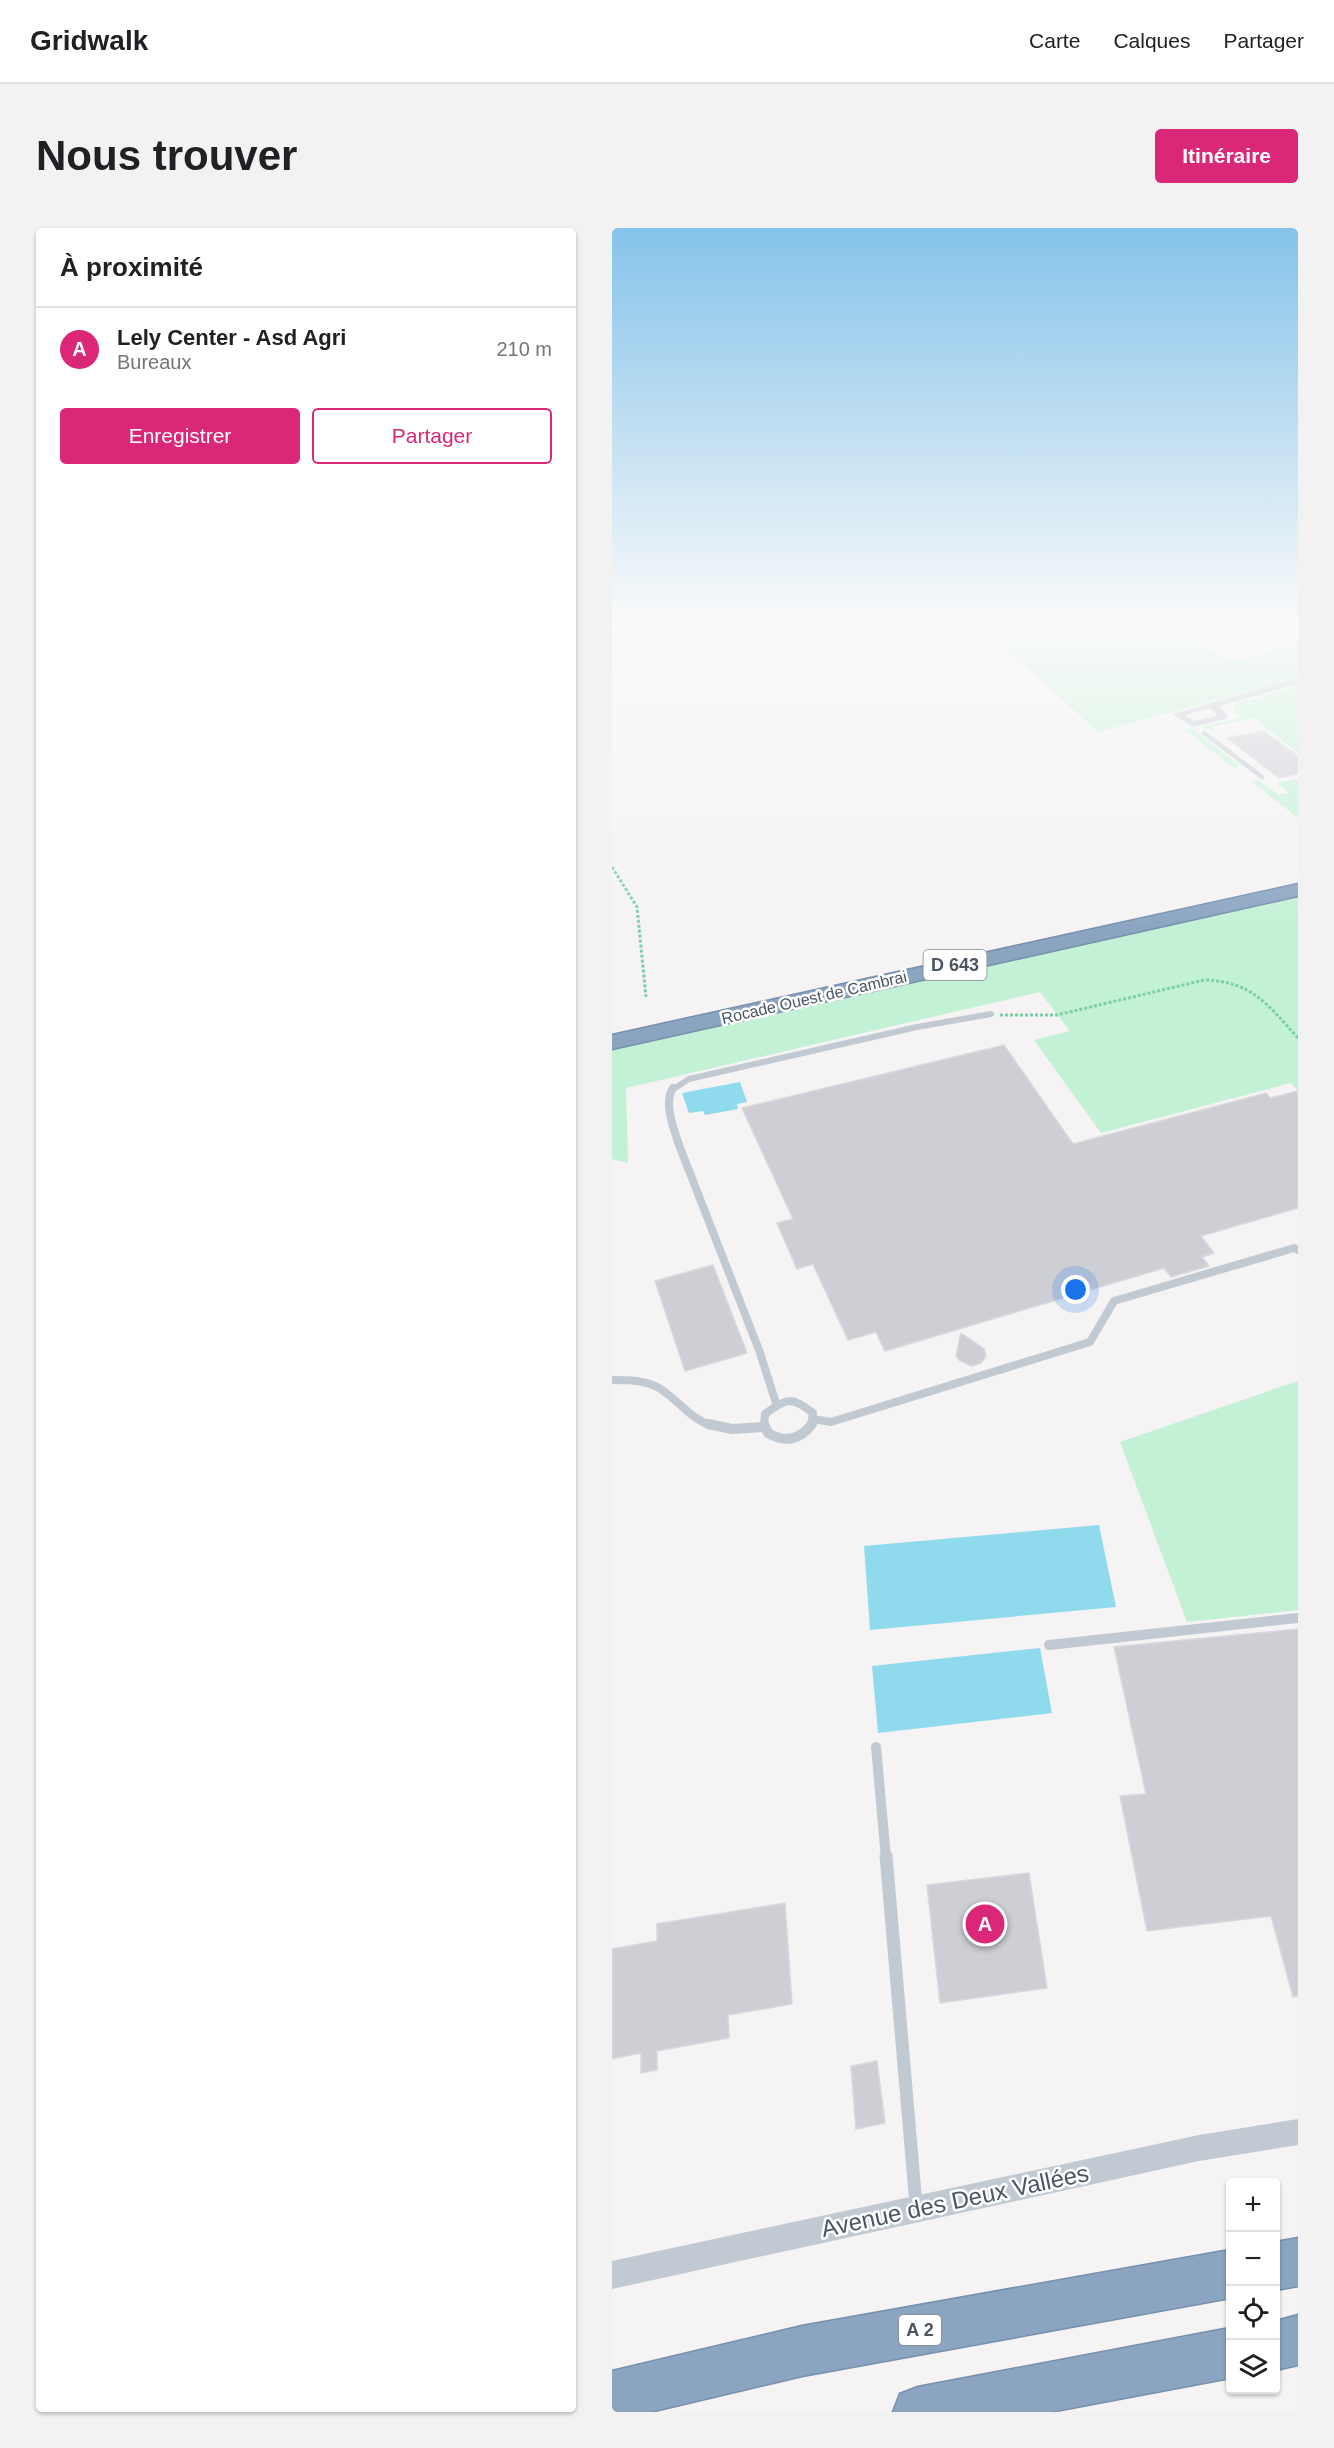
<!DOCTYPE html>
<html lang="fr">
<meta charset="utf-8">
<style>
:root{--surface:#fff;--page:#f2f2f2;--text:#202124;--muted:#757577;--line:#e0e0e0;--accent:#db2777}
body{margin:0;font-family:Arial,sans-serif;background:var(--page);color:var(--text)}
.controls{position:absolute;right:18px;bottom:18px;display:grid;overflow:hidden;border-radius:6px;box-shadow:0 2px 4px #0004}
.controls button{width:54px;height:54px;display:grid;place-items:center;padding:0;border:0;border-bottom:2px solid var(--line);background:var(--surface);color:var(--text);font:30px sans-serif}
.you{position:absolute;left:464px;top:1062px;width:21px;height:21px;margin:-15px;border:4px solid #fff;border-radius:50%;background:#1a73e8;box-shadow:0 0 0 9px #1a73e833}
.badge{display:grid;place-items:center;width:39px;height:39px;border-radius:50%;background:var(--accent);color:#fff;font-size:20px;font-weight:700}
.pin{position:absolute;translate:-50% -50%;border:3px solid #fff;box-shadow:0 2px 6px #0006}
.list{margin:0;padding:0;list-style:none}
h2{display:flex;justify-content:space-between;align-items:center;height:78px;margin:0;padding:0 24px;font-size:26px}
h2 small{font-size:20px;font-weight:400;color:var(--muted)}
.list li{display:grid;grid-template-columns:39px 1fr auto;gap:18px;align-items:center;box-sizing:border-box;height:84px;padding:0 24px;border-top:2px solid var(--line)}
.list b{display:block;font-size:22px;white-space:nowrap}
.list p{margin:0;font-size:20px;white-space:nowrap;color:var(--muted)}
.list em{font-size:20px;font-style:normal;color:var(--muted)}
.actions{display:flex;gap:12px;padding:18px 24px}
.actions a{flex:1;padding:14px 0;border:2px solid var(--accent);border-radius:6px;text-align:center;font-size:21px;color:var(--accent)}
.actions .main{background:var(--accent);color:#fff}
.icon{flex:none;width:33px;height:33px;fill:none;stroke:currentColor;stroke-width:2;stroke-linecap:round;stroke-linejoin:round}
.map{position:relative;flex:none;width:686px;height:2184px;overflow:hidden;border-radius:6px}
header{display:flex;align-items:center;gap:36px;box-sizing:border-box;height:84px;padding:0 30px;background:var(--surface);border-bottom:2px solid var(--line)}
header strong{font-size:28px}
nav{display:flex;gap:33px;margin-inline-start:auto;font-size:21px}
.intro{display:flex;align-items:center;justify-content:space-between;box-sizing:border-box;height:144px;padding:0 36px}
h1{margin:0;font-size:42px}
.button{padding:15px 27px;border-radius:6px;background:var(--accent);color:#fff;font-size:21px;font-weight:700}
main{display:flex;gap:36px;padding:0 36px}
aside{flex:1;background:var(--surface);border-radius:6px;box-shadow:0 2px 4px #0004}
.map>svg:first-child{display:block}
</style>
<header>
<strong>Gridwalk</strong>
<nav><a>Carte</a><a>Calques</a><a>Partager</a></nav>
</header>
<div class="intro"><h1>Nous trouver</h1><a class="button">Itinéraire</a></div>
<main>
<aside>
<h2>À proximité<small></small></h2>
<ul class="list">
<li><span class="badge">A</span><div><b>Lely Center - Asd Agri</b><p>Bureaux</p></div><em>210 m</em></li>
</ul>
<div class="actions"><a class="main">Enregistrer</a><a>Partager</a></div>
</aside>
<div class="map">
<svg width="686" height="2184" viewBox="0 0 686 2184">
<rect width="100%" height="100%" fill="#f5f3f3"/>
<path fill="#c3f1d5" d="M366 395H516L547 412 571 406 619 434 686 416V450L486 504Z
M686 458V525L642 490 600 499 603 502 597 503 589 498 629 490 622 482 623 476Z
M580 500 627 537 623 541 573 502Z
M686 551V590L640 554 648 553 667 567 677 565 665 555Z
M686 669V863L679 855 489 905 422 812 458 803 428 764 14 860 16 935 0 931V821Z
M686 1153V1382L575 1394 508 1214Z"/>
<path fill="#90daee" d="M128 854 135 874 125 876 126 881 93 887 91 883 77 885 70 865Z
M487 1297 504 1379 258 1402 252 1318Z
M428 1420 440 1485 266 1505 260 1438Z"/>
<path fill="#cdcfd5" stroke="#d7d9de" stroke-width="1.5" d="M651 503 686 528V546L667 550 615 510Z
M392 817 461 916 654 865 658 870 686 863V980L589 1008 602 1025 590 1029 597 1038 559 1049 552 1040 273 1123 264 1104 236 1112 201 1036 185 1041 165 995 181 991 130 880Z
M101 1037 135 1125 73 1143 43 1053Z
M349 1105 372 1121 374 1128 369 1135 359 1138 347 1132 344 1127Z
M686 1401V1768L681 1769 659 1688 535 1703 508 1568 534 1566 502 1419Z
M417 1645 435 1760 328 1775 315 1657Z
M173 1675 180 1776 116 1787 117 1810 45 1823V1842L29 1845V1825L0 1831V1721L45 1713V1696Z
M265 1833 273 1895 244 1901 239 1838Z"/>
<g fill="none" stroke-linecap="round" stroke-linejoin="round">
<defs>
<path id="highway" d="M686 656V668L0 821V807Z
M686 2010V2058L664 2062V2014Z
M618 2022V2070L190 2148 38 2184H0V2143L190 2098Z
M686 2087V2137L664 2142V2093Z
M618 2100V2150L438 2184H281L288 2166 306 2159Z"/>
</defs>
<use href="#highway" stroke="#7690ad" stroke-width="3"/>
<path stroke="#7ad0a6" stroke-width="3" stroke-dasharray="3 2" stroke-linecap="butt" d="M0 639 25 679 34 769
M388 787H445L592 752C640 753 656 777 686 810"/>
<path stroke="#c1cad2" stroke-width="4.5" d="M676 395 686 400
M592 505 650 549"/>
<path stroke="#c1cad2" stroke-width="6" d="M60 862 77 851 305 799 379 786"/>
<path stroke="#c1cad2" stroke-width="8" d="M61 860C51 875 62 901 67 917L147 1122 164 1175
M0 1152C16 1152 33 1152 47 1160 67 1172 77 1191 101 1198
M201 1191 219 1194 478 1114 502 1073 682 1020 686 1022
M152 1198 153 1186C175 1170 179 1168 201 1185L199 1198"/>
<path stroke="#c1cad2" stroke-width="10" d="M96 1196 120 1201 152 1199
M152 1196 156 1205C173 1215 188 1212 200 1196
M437 1417 686 1390
M264 1519 274 1630"/>
<path stroke="#c1cad2" stroke-width="13" d="M274 1628 304 1977"/>
<path fill="#c1cad2" fill-rule="evenodd" d="M686 450V456L607 478 616 489 614 491 580 499 561 486ZM599 480 605 488 582 493 573 487Z
M686 1891V1917L587 1933 0 2061V2033L587 1907Z"/>
<use href="#highway" fill="#8ba5c1" fill-rule="evenodd"/>
</g>
<linearGradient id="sky" x2="0" y2="1"><stop stop-color="#85c3ea"/><stop offset="0.56" stop-color="#fafafa"/><stop offset="1" stop-color="#fafafa" stop-opacity="0"/></linearGradient>
<rect width="686" height="701" fill="url(#sky)"/>
<g text-anchor="middle" stroke-width="5" stroke-linejoin="round" paint-order="stroke">
<g font-size="16" fill="#4a5661" stroke="#fff">
<text transform="translate(202 769) rotate(-13)" y="6">Rocade Ouest de Cambrai</text>
</g>
<g fill="#fff" stroke="#808990" stroke-width="1.5">
<rect x="311.5" y="722" width="63" height="30" rx="4.5"/>
<rect x="287" y="2087" width="42" height="30" rx="4.5"/>
</g>
<g font-size="18" font-weight="bold" fill="#4a5661">
<text x="343" y="743">D 643</text>
<text x="308" y="2108">A 2</text>
</g>
<g font-size="24" fill="#4a5661" stroke="#fff">
<text transform="translate(343 1973) rotate(-12)" y="8">Avenue des Deux Vallées</text>
</g>
</g>
</svg>
<div class="controls">
<button>+</button>
<button>−</button>
<button><svg class="icon" aria-label="locate" viewBox="0 0 24 24"><circle cx="12" cy="12" r="6"/><path d="M12 2v4M12 18v4M2 12h4M18 12h4"/></svg></button>
<button><svg class="icon" aria-label="layers" viewBox="0 0 24 24"><path d="M12 4l9 5-9 5-9-5zM3 14l9 5 9-5"/></svg></button>
</div>
<div class="you"></div>
<div class="pin badge" style="left:373px;top:1696px">A</div>
</div>
</main>
